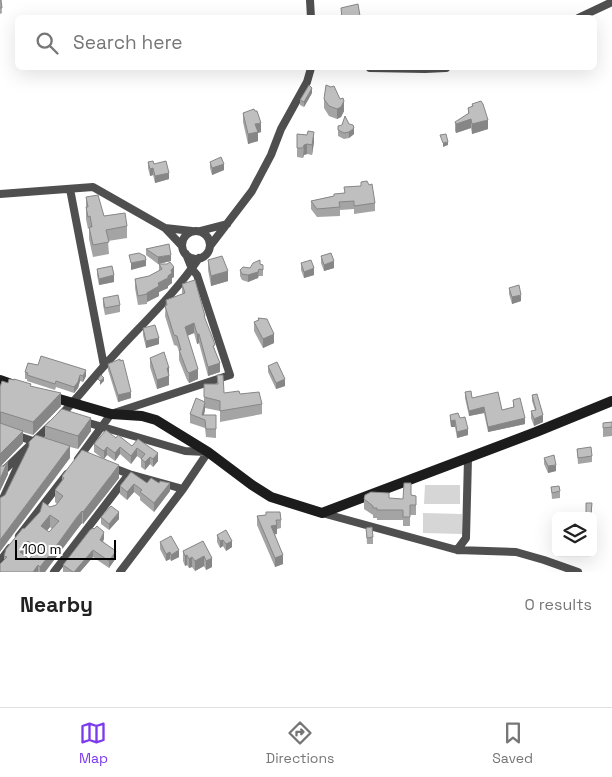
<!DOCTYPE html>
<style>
:root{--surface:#fff;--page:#f2f2f2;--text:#222;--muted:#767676;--line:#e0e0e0;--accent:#7c3aed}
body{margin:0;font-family:"Space Grotesk",sans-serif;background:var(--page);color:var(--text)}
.controls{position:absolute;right:15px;bottom:15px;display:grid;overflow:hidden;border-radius:8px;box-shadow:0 5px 20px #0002}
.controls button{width:45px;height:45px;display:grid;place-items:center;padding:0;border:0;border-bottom:1px solid var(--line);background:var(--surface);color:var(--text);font:25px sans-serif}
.scale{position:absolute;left:15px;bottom:12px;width:101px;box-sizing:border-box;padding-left:5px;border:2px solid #000;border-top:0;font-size:14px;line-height:18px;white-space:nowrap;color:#000;-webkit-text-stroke:4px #fff;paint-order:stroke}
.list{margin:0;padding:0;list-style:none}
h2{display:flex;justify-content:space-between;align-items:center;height:65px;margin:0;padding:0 20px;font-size:21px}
h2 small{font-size:16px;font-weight:400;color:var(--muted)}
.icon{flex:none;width:28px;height:28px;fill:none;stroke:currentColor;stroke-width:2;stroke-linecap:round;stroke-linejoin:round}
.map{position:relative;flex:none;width:612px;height:572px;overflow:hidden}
.search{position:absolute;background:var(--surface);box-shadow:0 5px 20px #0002;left:15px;right:15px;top:15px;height:55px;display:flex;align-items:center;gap:12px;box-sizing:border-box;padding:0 18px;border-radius:8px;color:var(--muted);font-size:19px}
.sheet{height:135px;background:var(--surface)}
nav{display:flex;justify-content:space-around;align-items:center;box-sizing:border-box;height:70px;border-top:1px solid var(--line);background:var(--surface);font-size:14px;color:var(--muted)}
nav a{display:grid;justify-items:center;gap:2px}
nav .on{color:var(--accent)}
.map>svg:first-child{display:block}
</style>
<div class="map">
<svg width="612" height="572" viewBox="0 0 612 572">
<rect width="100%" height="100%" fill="#fff"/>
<path fill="#d6d6d6" d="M425 485H460V504H424Z
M423 513 462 514V534L423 533Z"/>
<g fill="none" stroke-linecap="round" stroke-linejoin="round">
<path stroke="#4f4f4f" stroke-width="8" d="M310 0 311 18
M578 18 612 2
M370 68 425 69 446 68
M70 189 104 366
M0 194 93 187 165 228
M200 231 227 224
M182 245a14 14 0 1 1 28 0a14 14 0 1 1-28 0Z
M182 246 165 228 192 231
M210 246 252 191 271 155 281 129 307 82 311 68
M60 416C79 397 95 375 113 356 142 324 175 294 199 258
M82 421 185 451 206 452
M0 430 36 442
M78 459 111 414 230 375 197 275 192 269 186 254
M111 467 129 474 183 489
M0 474 52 424
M0 505 16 470 24 456
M322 513 457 550 516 552 544 560 578 572
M19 536 67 474
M457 550 466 538 468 458
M0 561 10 548
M54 572 129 474
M120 572 183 489 208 452"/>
<path stroke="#1c1c1c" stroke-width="10" d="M0 380 20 387
M49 396 111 414 142 416 156 420 208 452 252 485 271 497 322 513 536 432 612 401"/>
</g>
<path fill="#a4a4a4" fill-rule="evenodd" d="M0 0H1L2 13 0 14Z
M312 93 304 107 300 105V100Z
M324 99 344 111 341 117 337 119 329 116 324 108Z
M472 104 488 129 472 134 471 128 456 133 455 131V122L468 114V108L472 106Z
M243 113 261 132 258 133V141L248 144 243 122Z
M338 126 354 134 349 138 344 139 338 136Z
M297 134 307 135 314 142 312 155 307 154 304 155 303 158 297 157Z
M148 162 154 164 169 179 155 183 153 175 150 176 148 168Z
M210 162 224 170 212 175 210 168Z
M361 182 375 203V211L354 214V209L340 210V216L317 217 311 209V201L334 196 344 193 361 186Z
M86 197 104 216 127 226V238L108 241 109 254 93 257 89 239V228L88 229 86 219Z
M146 249 171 261 158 264 146 255Z
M321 256 334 268 324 271 321 263Z
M208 260 228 281 211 286 208 270Z
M301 263 314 275 304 278 301 270Z
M159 264 174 277 172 278V283L168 286V288L159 292V296L147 302V304L138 305 135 288V279L149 276 159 271Z
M260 264 263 265V276H259L258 278 248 282 242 280 240 276V270L250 268Z
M97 269 114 282 99 285 97 275Z
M182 284 205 320 215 350 220 372 208 376 199 343 197 344 194 333 187 335 198 379 189 383 187 380 179 360V351L177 346 174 345 165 316 166 300 182 294Z
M509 288 521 301 512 304 509 294Z
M103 298 120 305V312L105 315 103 305Z
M258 318 274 343 263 348 254 331V322L258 320Z
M143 328 159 344 146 348 143 335Z
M150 358 169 368V385L157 389 150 367Z
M28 363 86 376 83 382 80 381 78 388 74 393 56 387 55 390 27 381V379H25V372Z
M108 364 131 398 118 402 108 370Z
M268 366 285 386 276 389 268 372Z
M217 375 224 393 240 394 262 404V414L220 422V411L205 408 204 415H216V438L206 437 205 428 190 423V414L204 401V384H217Z
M8 383 31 386 61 406 33 435 23 432V443L0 466 8 474 0 491V387Z
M465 392 472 398 502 410 513 407V400L525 424 488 432 484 413 469 416 465 398Z
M532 395 543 422 534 426 531 418V411L535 410 532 401Z
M450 415 468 435 457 438 455 427H451L450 422Z
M612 422V436L603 437V423Z
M45 426 91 431 78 449 70 447V458L5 495 45 438Z
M116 438 132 446 138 439 158 461 153 467 150 464 145 470 141 467V459L137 456 131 464 120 454 115 461 107 455 104 459 102 458 94 452V444Z
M577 449 592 456V462L578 464Z
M544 458 556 471 548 473 544 464Z
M131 472 147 483 170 491 154 512 140 500V497L134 492 127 500 120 494V486Z
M62 476 119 478 83 524 82 523 77 529 45 572H0L4 560V556L24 529 50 507 56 505 57 504 55 502V490L62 481ZM50 527 52 529 49 532 47 531ZM28 554 32 556 29 559 26 557Z
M551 487 560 491V498L552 499Z
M411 495 416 496V515H410V526H403V520H377V518H373V515L364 509V499H403Z
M586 503H592V516H586Z
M266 512 281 520V528L277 529V534H275L283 564 275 567 257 525V516L266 515Z
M101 517 119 519 109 530 101 524Z
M366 528 373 537V544H367Z
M217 535 232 547 226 551 223 546 220 548 217 542Z
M104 539 103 541 116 558 109 568 93 557 80 572H63V565Z
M203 541 212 567 206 570 204 566 195 571 192 567 189 568 187 565 185 566 183 561V551Z
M160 542 179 557 171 561 170 559 166 561 160 549Z"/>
<path fill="#868686" d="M312 88V93L304 107V102Z
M344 101V111L341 117 337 119V109Z
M471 119V128L456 133V124Z
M488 120V129L472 134V124Z
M261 123V132L258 133V141L248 144V134L255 124Z
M354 128V134L349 138V132Z
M314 132V142L312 155V145Z
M448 142V145L443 147V143Z
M307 144V154L304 155 303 158 304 145Z
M224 164V170L212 175V168Z
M153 168V175L150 176V169Z
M169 173V179L155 183V176Z
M171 255V261L158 264V257Z
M146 260V266L131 270V263Z
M334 261V268L324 271V265Z
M174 267V277L172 278V283L168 286V288L159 292V296L147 302V293L168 276 171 270Z
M314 268V275L304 278V272Z
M259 269 258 278 248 282V275Z
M228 271V281L211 286V276Z
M114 275V282L99 285V279Z
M521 295V301L512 304V297Z
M194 323V333L185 337V327Z
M197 334H199V343L197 344Z
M274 334V343L263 348V339Z
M159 338V344L146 348V341Z
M220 363V372L208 376V367Z
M167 368H169V385L157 389V380Z
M198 369V379L189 383V373Z
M86 370V376L83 382V376Z
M80 375V381L78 388 74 393V387Z
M104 378V381L100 385V381Z
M285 379V386L276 389V383Z
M131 392V398L118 402V395Z
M61 393V406L33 435V422Z
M205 402V410L203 419 202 415Z
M484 407V413L469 416V411Z
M0 412H1V425H0Z
M543 415V422L534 426V419Z
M91 418V431L78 449V436Z
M525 418V424L488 432V427Z
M455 420V427H451V421Z
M468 429V435L457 438V432Z
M23 431V443L0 467V454Z
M70 446V458L0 552V540Z
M107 447V455L104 459V451Z
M120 447V454L115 461V453Z
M137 448V456L131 464V456Z
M158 453V461L153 467V459Z
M150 457V464L145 470V462Z
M8 461V474L0 491V479Z
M119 465V478L83 524V512Z
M556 465V471L548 473V466Z
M170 483V491L154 512V503Z
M134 484V492L127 500V492Z
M82 511V523L45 572H40V567Z
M119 512V519L109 530V524Z
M50 515V527L41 538V526Z
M277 525V534L271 535V526Z
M104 532V539L100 547V540Z
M223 540V546L220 548V541Z
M28 541V554L20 564V552Z
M232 541V547L226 551V544Z
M93 550V557L80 572H74Z
M179 550V557L171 561V555Z
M116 551V558L109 568V561Z
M170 552V559L166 561V554Z
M187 555V565L185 566V556Z
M283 555V564L275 567V558Z
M204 556V566L195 571V561Z
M192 557V567L189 568V559Z
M212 558V567L206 570V561Z
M38 565V572H33Z"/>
<path fill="#bfbfbf" stroke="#868686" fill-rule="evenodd" d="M0 0H1L2 8H0Z
M358 4 360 16 355 18H342L341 8Z
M309 85 312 88 304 102 300 100Z
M326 85 331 87 334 86 340 99 343 98 344 101 341 107 337 109 329 106 324 99Z
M481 101 483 104 488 120 472 124 471 119 456 124 455 122 469 113 468 108 473 106 472 104Z
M254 109 255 111H257L261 123 255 124 258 132 248 134 243 113Z
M345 116 349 124 353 125 354 128 349 132 344 133 338 130V126L342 125Z
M308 131 314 132 312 145 307 144 304 145 303 148H297V134L307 135Z
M446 134 448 142 443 143 440 135Z
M221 157 224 164 212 168 210 162Z
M153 161 154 164 166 161 169 173 155 176 153 168 150 169 148 162Z
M367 181 369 185 372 184 375 203 354 206V201L339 202 340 207 317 209 311 201 334 196V194L345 193 344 187 361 186V182Z
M98 195 104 216 125 213 127 226 106 230 109 242 93 245 89 227H92L90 216 88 217 86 207H88L86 197Z
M169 244 171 255 158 257 146 249Z
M139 253 145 256 146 260 131 263 129 255Z
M331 253 334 261 324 265 321 256Z
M222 256 228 271 211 276 208 260Z
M260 260V264L263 265V270L259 269 258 272 248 275 242 274 240 270 243 267 250 268 253 263Z
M311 260 314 268 304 272 301 263Z
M170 262 174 267 171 270 172 273 168 276V278L158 283 159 286 147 293V294L138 296 135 279 149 276 162 269 159 264H167Z
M112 266 114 275 99 279 97 269Z
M195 280 205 316H204L213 339 215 345 213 346 220 363 208 367 199 334H197L194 323 185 327 198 369 189 373 187 371 179 350H181L177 336 174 335 165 306 167 305 166 300 185 293 182 284Z
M519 285 521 295 512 297 509 288Z
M118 295 120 305 105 308 103 298Z
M258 318 267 319 274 334 263 339 254 322 259 320Z
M155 325 159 338 146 341 143 328Z
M164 352 169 368H167L169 376 157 380 150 358Z
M41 356 86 370 83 376 80 375 78 382 74 387 56 381 55 384 27 375 28 373 25 372 28 363 38 365Z
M120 359V361L123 360 131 392 118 395 108 364Z
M277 362 285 379 276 383 268 366Z
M101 375 104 378 100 381 98 379Z
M217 375H223L224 393 239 391 240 394 259 392 262 404 220 411V401L204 397V384H218Z
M9 379 14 380V379L31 384 30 386 61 393 33 422 1 412H0V387L2 381 8 383Z
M471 391 472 398 498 392 502 410 514 407 513 400 520 398 525 418 488 427 484 407 469 411 465 392Z
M537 394 543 415 534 419 531 411 536 410 532 395Z
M196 398 205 402 202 415H216V429H206L205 420 190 414Z
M62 409 91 418 78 436 45 426Z
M458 413 460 418 465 417 468 429 457 432 455 420 451 421 450 415Z
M612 422V427L603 428V423Z
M0 423 23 431 0 454Z
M106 430 116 438 118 435 132 446 138 439 158 453 153 459 150 457 145 462 141 459 145 454 137 448 131 456 120 447 115 453 107 447 104 451 102 450 94 444Z
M36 435 70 446 0 540V498L5 495 29 446V442Z
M591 447 592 456 578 458 577 449Z
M82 450 119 465 83 512 82 511 77 517 54 549 40 567 38 565 33 572H0V564L7 557 4 556 6 549 23 528 24 529 40 512 43 502 50 507 56 505 63 496 55 490 64 478 62 476ZM50 515 59 521 49 532 41 526ZM28 541 38 549 29 559 20 552Z
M554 455 556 465 548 466 544 458Z
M8 461 0 479V466H4Z
M131 472 147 483 151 478 159 483 160 481 170 483 154 503 140 492 142 490 134 484 127 492 120 486Z
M404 483H411V495L416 496V505H410V517H403V510H377V508H373V506L364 499 365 495 371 492 389 493V498L403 499Z
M559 486 560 491 552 493 551 487Z
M586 503H592L591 514 586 513Z
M111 506 119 512 109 524 101 517Z
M266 512H280L281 520H276L277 525 271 526 283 555 275 558 257 516 266 515Z
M97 526 104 532 100 540 116 551 109 561 93 550 74 572H73L63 565 90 530 93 528 94 529Z
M372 527 373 537 367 538 366 528Z
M226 530 232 541 226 544 223 540 220 541 217 535Z
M171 536 179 550 171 555 170 552 166 554 160 542Z
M203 541 212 558 206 561 204 556 195 561 192 557 189 559 187 555 185 556 183 551Z"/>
</svg>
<div class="controls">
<button><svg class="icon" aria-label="layers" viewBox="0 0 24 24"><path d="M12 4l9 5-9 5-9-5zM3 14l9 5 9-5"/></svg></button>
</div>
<div class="scale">100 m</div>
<div class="search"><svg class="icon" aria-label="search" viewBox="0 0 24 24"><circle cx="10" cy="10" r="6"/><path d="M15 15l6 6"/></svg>Search here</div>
</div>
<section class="sheet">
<h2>Nearby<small>0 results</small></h2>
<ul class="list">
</ul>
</section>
<nav>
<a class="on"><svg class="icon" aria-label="map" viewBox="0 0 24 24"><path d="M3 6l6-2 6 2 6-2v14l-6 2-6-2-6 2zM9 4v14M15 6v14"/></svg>Map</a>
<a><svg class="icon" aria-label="directions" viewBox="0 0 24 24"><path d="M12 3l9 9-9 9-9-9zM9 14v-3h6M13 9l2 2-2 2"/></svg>Directions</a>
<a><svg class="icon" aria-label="saved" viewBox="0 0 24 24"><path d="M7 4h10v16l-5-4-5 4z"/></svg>Saved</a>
</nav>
